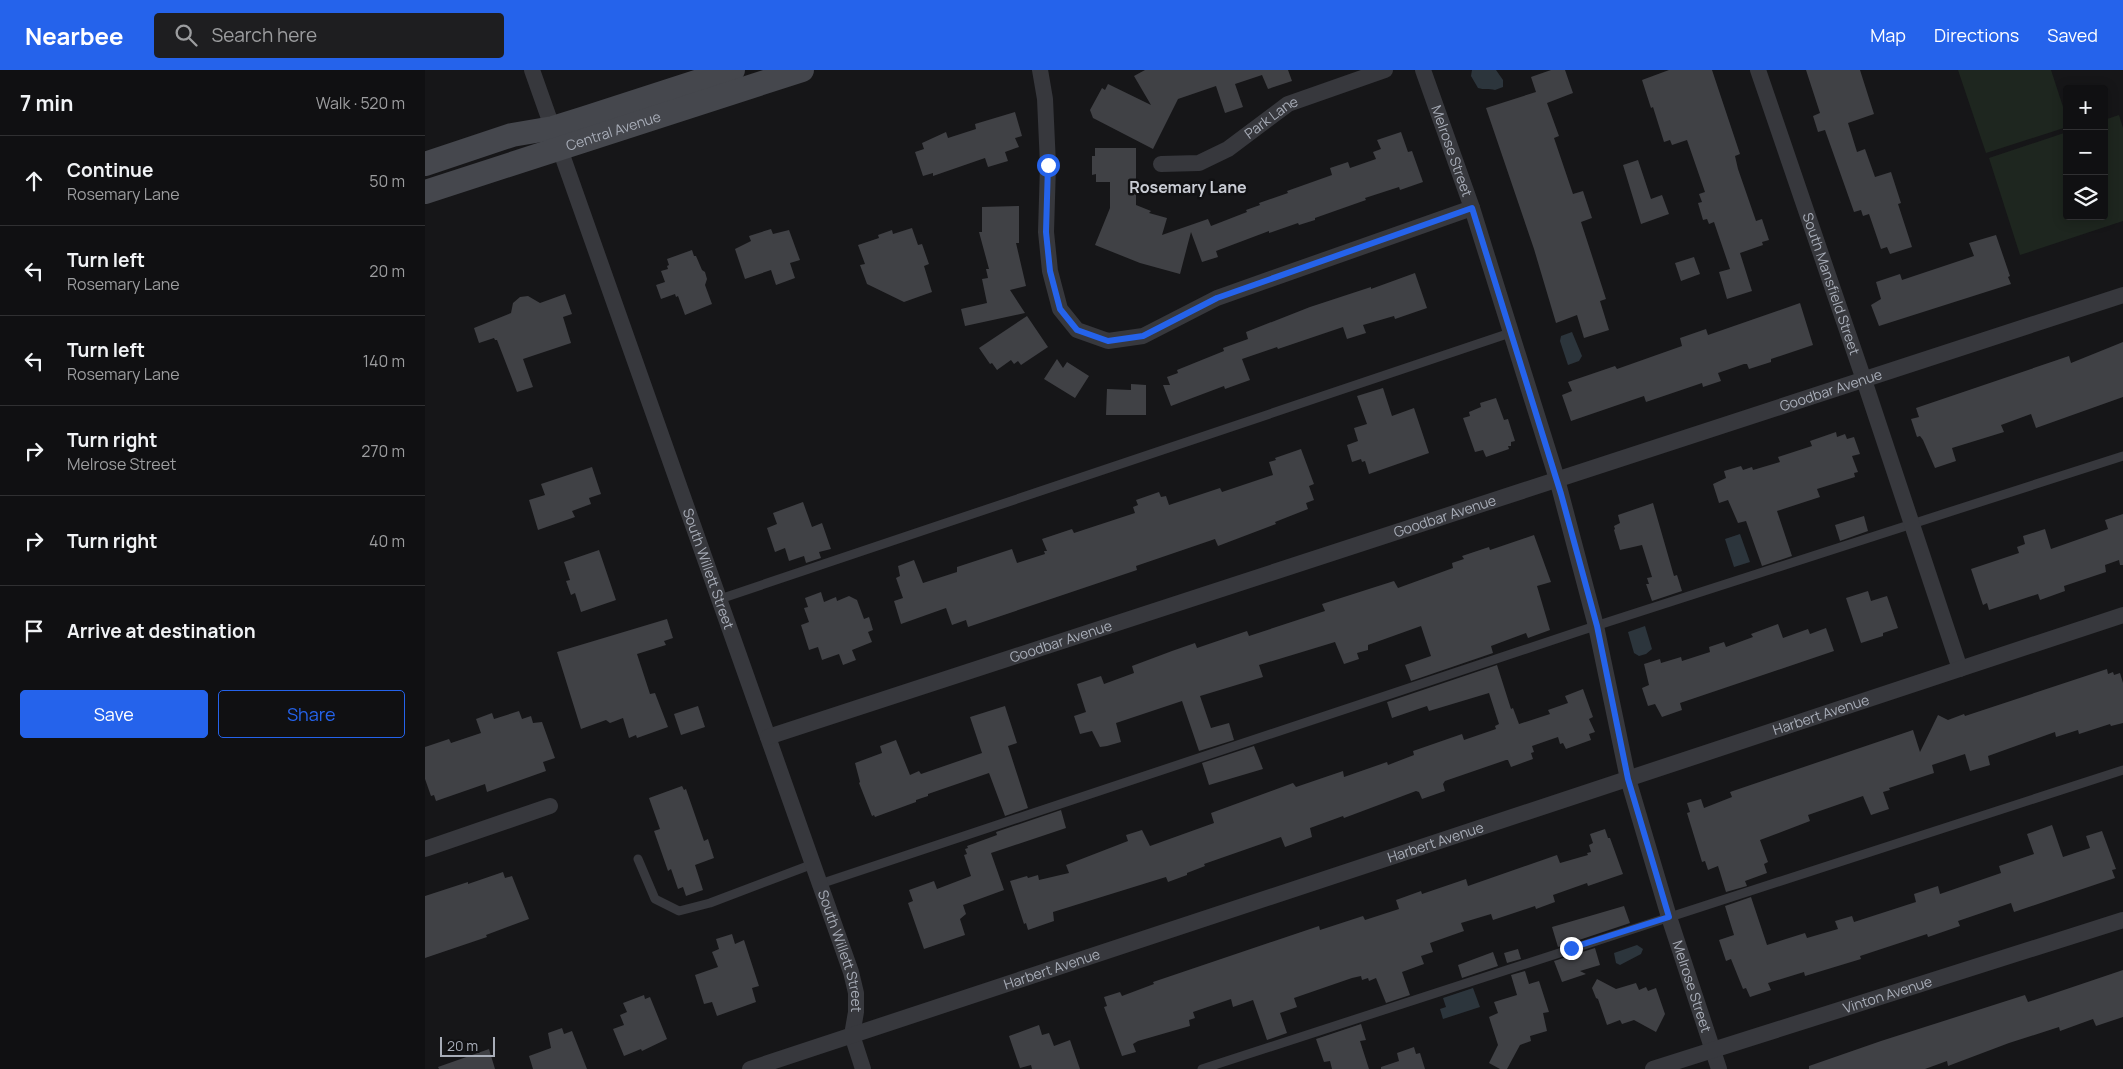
<!DOCTYPE html>
<meta charset="utf-8">
<style>
:root{--surface:#101012;--page:#1e1e20;--text:#f1f3f6;--muted:#9c9d9f;--line:#303032;--accent:#2563eb}
body{margin:0;font-family:Manrope,sans-serif;background:var(--page);color:var(--text)}
.controls{position:absolute;right:15px;top:15px;display:grid;overflow:hidden;border-radius:5px;box-shadow:0 2px 12px #0003}
.controls button{width:45px;height:45px;display:grid;place-items:center;padding:0;border:0;border-bottom:1px solid var(--line);background:var(--surface);color:var(--text);font:25px sans-serif}
.scale{position:absolute;left:15px;bottom:12px;width:55px;box-sizing:border-box;padding-left:5px;border:2px solid #a8adb8;border-top:0;font-size:14px;line-height:18px;white-space:nowrap;color:#a8adb8;-webkit-text-stroke:4px #111113;paint-order:stroke}
.stop{position:absolute;width:15px;height:15px;margin:-11px;border:4px solid #2563eb;border-radius:50%;background:#fff}
.stop.end{background:#2563eb;border-color:#fff;box-shadow:0 1px 5px #0008}
.list{margin:0;padding:0;list-style:none}
h2{display:flex;justify-content:space-between;align-items:center;height:65px;margin:0;padding:0 20px;font-size:21px}
h2 small{font-size:16px;font-weight:400;color:var(--muted)}
.list li{display:grid;grid-template-columns:32px 1fr auto;gap:15px;align-items:center;box-sizing:border-box;height:90px;padding:0 20px;border-top:1px solid var(--line)}
.list b{display:block;font-size:19px;white-space:nowrap}
.list p{margin:0;font-size:16px;white-space:nowrap;color:var(--muted)}
.list em{font-size:16px;font-style:normal;color:var(--muted)}
.actions{display:flex;gap:10px;padding:15px 20px}
.actions a{flex:1;padding:11px 0;border:1px solid var(--accent);border-radius:5px;text-align:center;font-size:18px;color:var(--accent)}
.actions .main{background:var(--accent);color:#fff}
.icon{flex:none;width:28px;height:28px;fill:none;stroke:currentColor;stroke-width:2;stroke-linecap:round;stroke-linejoin:round}
.map{position:relative;flex:none;width:1698px;height:999px;overflow:hidden}
header{display:flex;align-items:center;gap:30px;box-sizing:border-box;height:70px;padding:0 25px;background:var(--accent);color:#fff}
header strong{font-size:24px}
nav{display:flex;gap:28px;margin-inline-start:auto;font-size:18px}
.search{width:350px;height:45px;background:var(--page);display:flex;align-items:center;gap:12px;box-sizing:border-box;padding:0 18px;border-radius:5px;color:var(--muted);font-size:19px}
main{display:flex}
aside{flex:1;background:var(--surface)}
.map>svg:first-child{display:block}
</style>
<header>
<strong>Nearbee</strong>
<div class="search"><svg class="icon" aria-label="search" viewBox="0 0 24 24"><circle cx="10" cy="10" r="6"/><path d="M15 15l6 6"/></svg>Search here</div>
<nav><a>Map</a><a>Directions</a><a>Saved</a></nav>
</header>
<main>
<aside>
<h2>7 min<small>Walk · 520 m</small></h2>
<ul class="list">
<li><svg class="icon" aria-label="ahead" viewBox="0 0 24 24"><path d="M12 20V5M6 11l6-6 6 6"/></svg><div><b>Continue</b><p>Rosemary Lane</p></div><em>50 m</em></li>
<li><svg class="icon" aria-label="left" viewBox="0 0 24 24"><path d="M17 20v-9H6M10 6l-5 5 5 5"/></svg><div><b>Turn left</b><p>Rosemary Lane</p></div><em>20 m</em></li>
<li><svg class="icon" aria-label="left" viewBox="0 0 24 24"><path d="M17 20v-9H6M10 6l-5 5 5 5"/></svg><div><b>Turn left</b><p>Rosemary Lane</p></div><em>140 m</em></li>
<li><svg class="icon" aria-label="right" viewBox="0 0 24 24"><path d="M7 20v-9h11M14 6l5 5-5 5"/></svg><div><b>Turn right</b><p>Melrose Street</p></div><em>270 m</em></li>
<li><svg class="icon" aria-label="right" viewBox="0 0 24 24"><path d="M7 20v-9h11M14 6l5 5-5 5"/></svg><div><b>Turn right</b></div><em>40 m</em></li>
<li><svg class="icon" aria-label="arrive" viewBox="0 0 24 24"><path d="M6 21V4h12l-3 4 3 4H6"/></svg><div><b>Arrive at destination</b></div></li>
</ul>
<div class="actions"><a class="main">Save</a><a>Share</a></div>
</aside>
<div class="map">
<svg width="1698" height="999" viewBox="0 0 1698 999">
<rect width="100%" height="100%" fill="#161618"/>
<path fill="#1e261f" d="M1533 0H1626L1642 49V57L1561 83Z
M1694 45 1698 58V151L1595 185 1564 88 1642 62V146H1679V50Z"/>
<path fill="#2c353c" d="M1047 0H1071L1078 10V17L1070 20C1064 18 1059 20 1053 18L1046 6Z
M1147 262 1157 286 1154 291 1143 295 1135 271 1136 266Z
M1315 464 1325 492 1309 497 1300 469Z
M1220 556 1227 579 1221 584 1214 586 1209 583 1203 562Z
M1212 875 1218 879 1216 884 1195 895 1191 893 1189 883Z
M1048 918 1055 937 1018 949 1015 939 1021 937 1018 928Z"/>
<path fill="#404145" d="M720 0H863L867 11 843 19 837 5 810 14 818 37 800 43 791 16 753 29 728 79 668 48 665 40 677 18 680 20 683 14 726 35 709 6Z
M1126 0H1140L1148 23 1122 33 1134 66 1129 68 1148 124 1158 121 1167 148 1156 152 1181 229 1175 231 1184 260 1159 268 1152 245 1131 253 1109 179 1061 38 1111 22 1106 7Z
M1244 0H1287L1315 84 1310 86 1313 99 1331 151 1337 149 1344 170 1337 172 1338 175 1315 183 1327 221 1302 229 1294 202 1305 199 1289 152 1284 154 1282 149 1278 150 1273 133 1277 132 1274 124 1280 122 1262 70 1247 75 1245 70 1239 72 1228 37 1226 38 1217 10Z
M1381 0H1435L1449 44 1423 53 1432 82 1440 79 1450 107 1466 102 1476 133 1473 134 1487 177 1465 184 1462 177 1456 179 1444 144 1438 146 1436 140 1429 142 1400 60 1393 62 1388 46 1395 43Z
M590 42 597 66 590 68 594 77 580 82 583 91 563 97 560 88 508 106V103L498 106 490 82 499 79 497 73 521 62 523 68 551 59 550 54Z
M976 62 983 82 987 81 998 112 975 120 974 117 940 128 941 130 890 148V150L874 155 873 153 844 163V161L791 181 793 187 777 192 766 162 755 204 715 193 670 175 685 138V112H671V104L667 105V86H670V78H711V135L726 141 724 143 742 148 737 165 783 149 786 156 822 142 821 140 835 135 834 133 863 123 862 121 907 105 905 98 923 92 925 98 951 89 948 82 956 79 952 70Z
M1213 90 1226 129 1237 125 1244 144 1216 154 1198 95Z
M594 136V173H591L601 216 585 220 600 243 540 256 536 239 562 233 557 209 563 208 561 199H564L554 162H557V137Z
M487 158 493 175 497 174 504 194 499 196 507 222 479 232 442 214 435 195 440 194 433 175 454 168 453 165 467 160 468 164Z
M346 159 348 164 364 160 375 190 365 193 370 208 351 215 346 200 320 209 310 179 326 171 324 166Z
M1571 165 1585 206 1583 207 1586 214 1454 256 1446 235 1456 229 1451 212 1475 204 1477 210 1549 186 1544 173Z
M267 180 269 186H271L277 200 280 202 282 209 280 215 287 234 260 245 253 226 251 227 250 224 236 229 231 215 240 212 236 201 243 199 242 196 244 195 242 189Z
M1269 187 1275 204 1256 211 1250 193Z
M990 203 1002 238 970 249 969 246 938 255 941 263 922 269 918 257 853 279 852 277 817 289 825 310 800 319 799 316 746 336 738 315H745L742 307 753 303 752 300 799 281 798 278 823 269 821 262 885 237 946 217V219Z
M140 224 147 244 138 247 146 273 98 289 108 317 92 322 72 270H70L69 268 54 273 49 258 86 243 88 233 95 227 103 226 115 233Z
M1375 233 1388 275 1346 289V292L1324 299 1322 294H1319L1293 303 1296 311 1278 317 1277 313 1221 332 1219 326 1146 351 1137 325 1147 321 1143 312 1190 296 1192 299 1257 276 1255 268 1281 259 1283 265Z
M602 246 623 277 596 295 593 291 589 294 586 290 572 300 567 293 565 294 554 278Z
M1698 272V327L1611 358 1606 344 1576 355 1579 362 1527 378 1531 391 1510 398 1498 370 1495 366 1492 367 1486 349 1494 347 1491 338 1644 286 1646 293Z
M632 289 638 298 642 292 664 306 650 328 619 309Z
M706 314 721 315V345H681L682 319 706 320Z
M958 318 967 346 989 338 1004 383 944 404 940 391 937 392 936 389 927 392 922 375 933 371 929 358 942 354 932 326Z
M1071 328 1079 350 1083 349 1090 371 1086 372V376H1083L1084 379 1061 387 1058 380 1050 382 1038 348 1045 346 1044 342 1056 337 1055 333Z
M1411 362 1412 367 1420 364 1422 369 1429 367 1435 384 1427 386 1433 402 1429 403 1430 407 1392 419 1395 427 1352 441 1367 486 1337 496 1321 451 1313 453 1303 430 1294 433 1288 414 1301 408 1299 401 1316 396 1318 400 1327 397 1328 400 1355 392 1353 387 1387 376 1385 371Z
M876 379 889 414 884 416 889 430 881 433 883 439 850 452 851 454 793 476 790 469 711 496 712 500 543 557 541 550 527 555 521 538 476 554 469 531 478 528 471 508 475 506 473 496 489 490 498 513 532 502V497L587 479 592 493 620 484 619 481H622L617 469 647 459 649 463 710 443 708 437 713 435 711 430 734 422 736 427 741 426 744 435 795 418 797 422 848 405 844 392 851 390 850 388Z
M167 397 176 424 164 428 166 434 147 441 150 447 113 460 104 430 120 425 116 414Z
M378 432 387 457 397 453 406 479 394 482 396 488 381 493 379 486 364 491 360 478 350 482 342 458 352 454 348 443Z
M1228 433 1249 506 1252 505 1257 521 1227 531 1221 514H1224L1222 508 1227 507 1217 475 1195 480 1189 460 1190 459 1189 456 1195 453 1193 445Z
M1698 444V495H1695L1694 490 1680 495 1681 502 1639 516 1640 521 1615 530 1613 524 1564 540 1562 533 1558 535 1546 499 1594 483 1592 477 1600 474 1598 466 1620 459 1626 479 1683 459 1680 450Z
M1439 446 1443 461 1415 471 1410 455Z
M1109 465 1126 512 1112 516 1125 560 1103 568 1101 563 1066 576 1068 583 986 611 980 595 1006 586 996 556 943 575V580L932 583 934 589 919 594 910 572 834 595 838 607 775 626 786 658 804 653 809 670 774 681 757 631 691 653 696 672 682 676 675 677 667 661 655 664 649 646 661 642 652 614 676 606 679 614 709 603 707 596 747 581 770 573 772 578 822 561 824 566 900 541 897 534 969 511 973 518 1028 498 1027 493 1039 489 1037 486 1064 477 1065 480Z
M174 480 191 530 156 542 150 523 146 525 141 511 145 510 139 492Z
M1443 521 1446 531 1462 526 1473 558 1458 563V566L1436 573 1421 528Z
M396 522 399 532 411 527 412 531 424 526 432 530 439 549 444 547 448 560 443 562 447 572 427 580 431 590 418 595 414 584 397 590 393 577 384 580 376 555 384 552 379 538 383 537 380 528Z
M242 549 248 568 239 571 241 575 212 584 225 624 230 623 243 657 212 668 211 665 204 668 198 648 185 653 181 650 156 659 132 582Z
M1353 554 1358 568 1383 559 1385 564 1401 558 1409 581 1255 633 1257 640 1237 647 1230 634 1223 636 1217 618 1224 615 1219 594 1235 589 1236 593 1256 587 1257 591 1285 582 1284 577 1299 572 1301 577 1328 567 1326 564Z
M1072 595 1086 639 1088 638 1094 654 1125 644 1123 640 1143 633 1140 626 1158 619 1168 647 1164 649 1170 662 1164 664 1166 670 1141 679 1138 673 1135 674 1133 667 1107 676 1109 682 1106 683 1108 689 1086 697 1083 690H1081L1020 711 1018 714 1020 721 997 729 994 722 991 721 919 748 918 746 885 758 887 767 860 777 856 767 779 794 780 796 762 803V805L743 812 741 807 628 842 629 851 603 860 601 853 599 854 585 811 602 806 603 808 613 805 614 810 644 803 641 795 703 771 701 765 717 760 725 776 789 753 786 743 868 713 871 717 918 701 919 707 962 692 963 695 989 685 988 681 1037 664 1039 670 1071 659 1070 656 1074 654 1064 623 1004 641 1002 636 967 648 962 632Z
M1682 599 1683 604 1688 602 1689 605 1695 603 1698 613V653L1686 656 1685 654 1654 664 1653 660 1631 667 1630 662 1563 686 1565 695 1545 701 1540 684 1507 695 1509 703 1464 718 1465 720 1458 722 1464 739 1446 745 1438 726 1383 745 1385 751 1335 770 1343 792 1339 794 1342 803 1320 811 1322 816 1301 822 1293 796 1283 800 1280 791 1277 792 1262 743 1265 742 1262 733 1276 729 1279 738 1307 727 1305 722 1488 660 1495 682 1513 645 1523 650 1539 644 1540 646Z
M273 636 280 657 256 665 249 644Z
M580 636 592 673 583 676 603 738 580 746 564 703 503 724V726L491 730V732L450 747 449 745 447 746 434 713 435 712 430 693 457 683 455 676 471 670 485 705 494 701 496 704 557 683 545 647Z
M94 641 97 649 106 646 108 653 117 652 130 688 118 692 121 701 62 722 60 714 11 731 9 725 6 726 0 709V677L24 669 26 673 56 663 51 649 67 643 69 649Z
M829 676 838 699 784 715 777 693Z
M257 716 259 720 261 719 279 771 283 769 289 788 270 795 278 820 261 826 258 817 253 819 246 799 243 801 229 761 235 759 224 728Z
M636 740 641 758 566 783 579 820 538 835 541 844 535 849 540 865 499 879 483 833 488 831 484 820 509 811 512 819 546 806 539 785 542 784 540 779 543 778 542 776 572 765 571 762Z
M1627 755 1638 787 1665 778 1661 766 1677 761 1691 799 1687 800 1690 808 1589 842 1586 833 1533 851 1535 856 1503 867 1502 864 1435 886 1436 889 1380 906 1379 902 1343 913 1346 920 1325 927 1321 918 1318 919 1306 889 1301 891 1294 870 1309 865 1300 836 1326 827 1342 875 1380 863 1382 868 1413 859 1410 851 1427 846 1429 852 1491 832 1489 824 1513 816 1515 824 1576 803 1574 796 1609 784 1602 764Z
M1180 759 1183 768H1185L1198 804 1163 816 1162 813 1128 825 1130 832 1111 839 1110 836 1068 850 1066 844 1036 853 1039 861 1005 873 1008 882 996 886 999 894 977 902 985 925 961 933 951 908 944 911 943 908 937 910 936 906 927 908 869 928 872 937 855 943 862 963 842 970 828 930 808 937 806 929 768 942 770 948 764 950 765 956 713 971 708 974 711 982 697 986 679 937 682 936 679 927 695 922 697 926 729 914 728 912 894 856 895 860 938 846 940 850 974 839 971 830 996 821 997 824 1041 809 1043 816 1132 785 1135 793 1163 785 1162 783 1166 782 1164 775 1168 773 1165 764Z
M78 802 80 808 87 806 104 849 61 865 62 867 0 888V826L43 812V814Z
M1199 836 1205 853 1133 877 1127 857Z
M307 864 310 874 319 870 334 916 327 918 331 932 292 946 287 932 279 934 270 905 293 897 287 882 294 879 291 869Z
M1170 878 1175 895 1155 901 1161 904 1137 912 1129 891Z
M1093 879 1096 889 1082 893 1079 883Z
M1068 882 1073 896 1037 908 1033 895Z
M1698 900V947L1671 956 1668 949 1635 961 1634 957 1584 973 1523 996 1522 991 1500 999H1384V996L1456 971 1600 925 1603 932Z
M1100 901 1104 914 1114 911 1124 942 1118 943 1122 961 1105 966 1106 971 1095 975 1082 999H1075L1064 993 1073 975 1064 947 1073 943 1069 932 1092 925 1086 905Z
M1172 909 1191 919 1211 913 1214 920 1221 917 1223 921 1231 918 1240 944 1231 962 1209 950 1197 954 1195 950 1182 955 1173 929 1171 928 1167 918Z
M219 925 220 929 225 927 242 969 217 981 216 979 199 986 188 959 199 955 195 945 202 942 198 933Z
M936 954 941 970 935 971 944 999H907L905 991 899 992 891 969Z
M614 955 617 965 624 963 629 976 645 970 655 999H607L606 995 595 998 584 966Z
M137 958 139 964 147 961 162 999H108L104 986 126 978 123 963Z
M989 977 991 984 995 983 1000 999H956V997L974 991 972 983Z
M64 979 70 999H14L13 997Z"/>
<g fill="none" stroke-linecap="round" stroke-linejoin="round">
<path stroke="#37383d" stroke-width="9" d="M295 529 1085 263
M213 789 230 829 254 841 285 833 388 794
M395 814 1155 561 1698 386
M777 999 1698 700"/>
<g stroke="#37383d" stroke-width="16">
<path id="s1" d="M107 0 426 902 431 923V942L427 965 438 999"/>
<path d="M615 0 620 29 623 95 621 162 625 201 635 239 652 260 683 271 718 266 792 228 1047 138"/>
<path id="s2" d="M998 0 1047 138 1132 409 1171 556 1203 709 1244 847 1294 999"/>
<path id="s3" d="M1333 0 1439 310 1535 599"/>
<path id="s4" d="M736 94 774 93 803 79 863 34 960 0"/>
<path id="s5" d="M343 667 1698 225"/>
<path d="M0 779 125 736"/>
<path id="s6" d="M325 999 1698 545"/>
<path id="s7" d="M1228 999 1698 850"/>
</g>
<g stroke="#45474d" stroke-width="24">
<path d="M0 94 87 65 128 58 160 48 308 0"/>
<path id="s8" d="M0 122 377 0"/>
</g>
</g>
<g fill="none" stroke-linecap="round" stroke-linejoin="round">
<path stroke="#2563eb" stroke-width="6" d="M623 95 621 162 625 201 635 239 652 260 683 271 718 266 792 228 1047 138 1136 424 1172 556 1203 709 1244 847 1146 878"/>
</g>
<g text-anchor="middle" stroke-width="5" stroke-linejoin="round" paint-order="stroke">
<g font-size="14" fill="#a8adb8" stroke="#111113">
<text dy="5" stroke="none"><textPath href="#s4" startOffset="124">Park Lane</textPath></text>
<text dy="5" stroke="none"><textPath href="#s8" startOffset="198">Central Avenue</textPath></text>
<text dy="5" stroke="none"><textPath href="#s2" startOffset="86">Melrose Street</textPath></text>
<text dy="5" stroke="none"><textPath href="#s3" startOffset="226">South Mansfield Street</textPath></text>
<text dy="5" stroke="none"><textPath href="#s5" startOffset="1118">Goodbar Avenue</textPath></text>
<text dy="5" stroke="none"><textPath href="#s5" startOffset="712">Goodbar Avenue</textPath></text>
<text dy="5" stroke="none"><textPath href="#s1" startOffset="529">South Willett Street</textPath></text>
<text dy="5" stroke="none"><textPath href="#s5" startOffset="308">Goodbar Avenue</textPath></text>
<text dy="5" stroke="none"><textPath href="#s6" startOffset="1128">Harbert Avenue</textPath></text>
<text dy="5" stroke="none"><textPath href="#s6" startOffset="722">Harbert Avenue</textPath></text>
<text dy="5" stroke="none"><textPath href="#s1" startOffset="934">South Willett Street</textPath></text>
<text dy="5" stroke="none"><textPath href="#s6" startOffset="318">Harbert Avenue</textPath></text>
<text dy="5" stroke="none"><textPath href="#s2" startOffset="956">Melrose Street</textPath></text>
<text dy="5" stroke="none"><textPath href="#s7" startOffset="246">Vinton Avenue</textPath></text>
</g>
<g font-size="16" font-weight="bold" fill="#c9ccd4" stroke="#111113">
<text x="763" y="123">Rosemary Lane</text>
</g>
</g>
</svg>
<div class="controls">
<button>+</button>
<button>−</button>
<button><svg class="icon" aria-label="layers" viewBox="0 0 24 24"><path d="M12 4l9 5-9 5-9-5zM3 14l9 5 9-5"/></svg></button>
</div>
<div class="scale">20 m</div>
<div class="stop" style="left:623px;top:95px"></div>
<div class="stop end" style="left:1146px;top:878px"></div>
</div>
</main>
